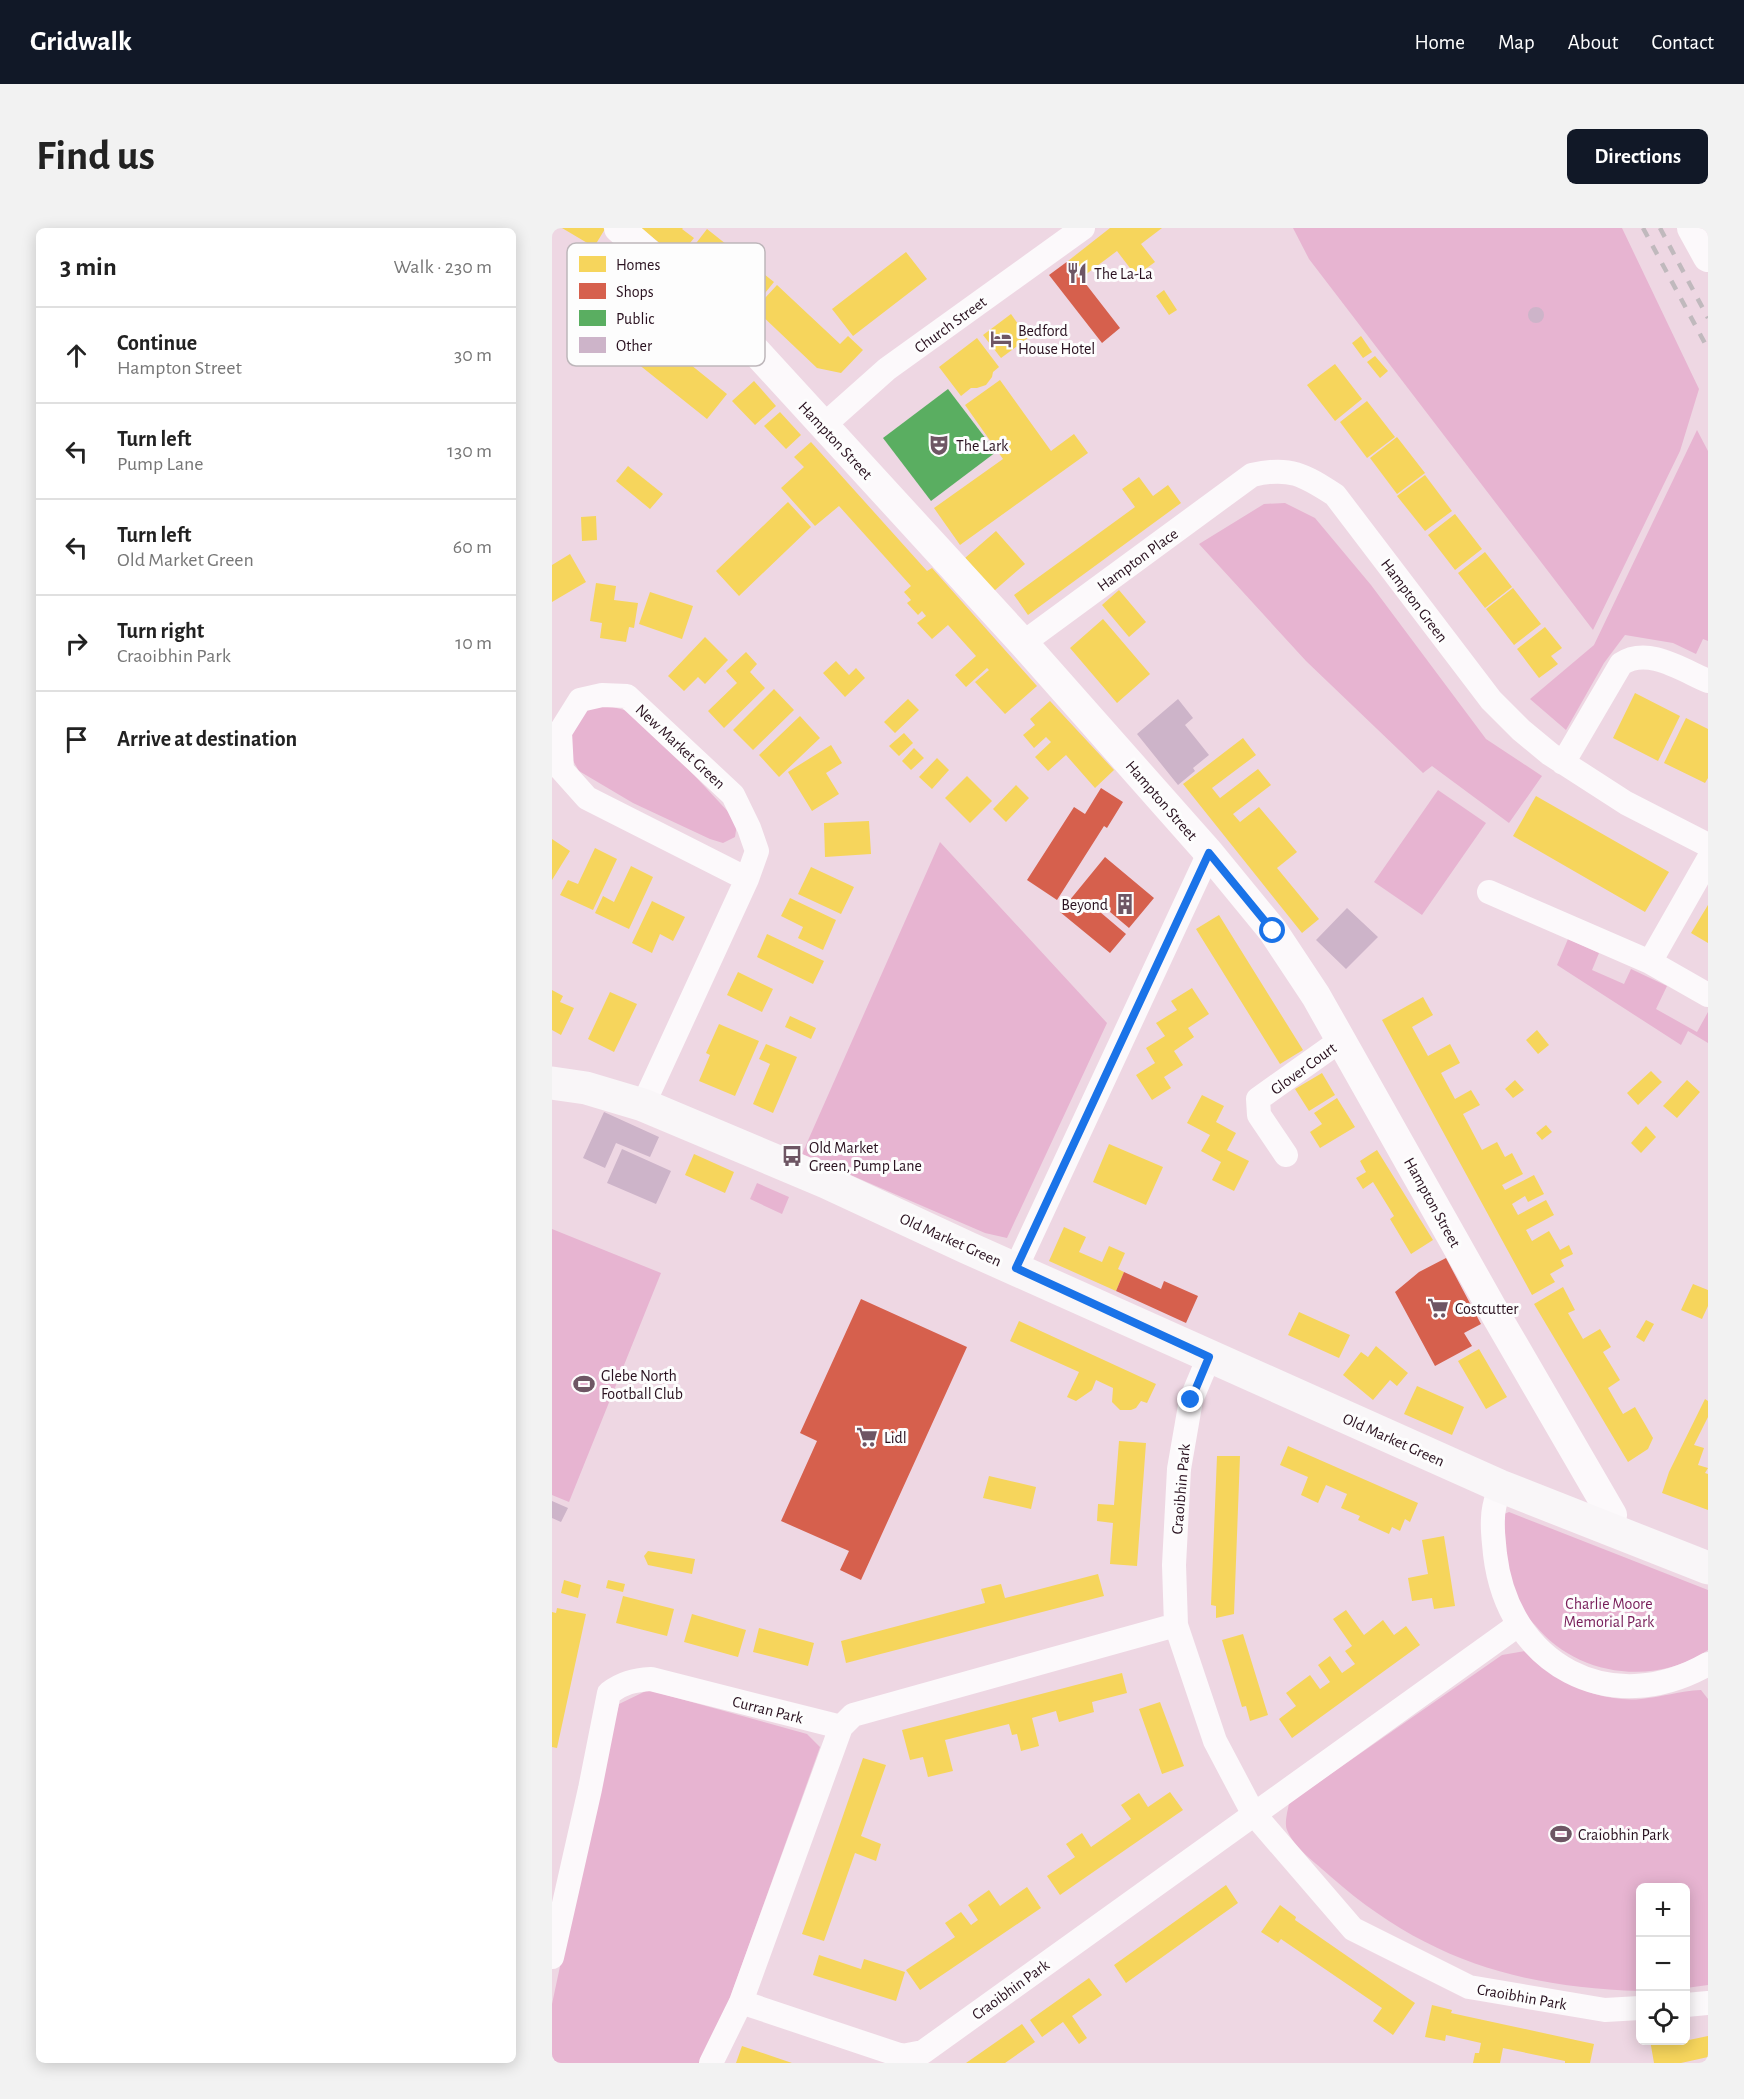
<!DOCTYPE html>
<meta charset="utf-8">
<style>
:root{--surface:#fff;--page:#f2f2f2;--text:#222;--muted:#767676;--line:#e0e0e0;--accent:#111827}
body{margin:0;font-family:"Alegreya Sans",sans-serif;background:var(--page);color:var(--text)}
.controls{position:absolute;right:18px;bottom:18px;display:grid;overflow:hidden;border-radius:9px;box-shadow:0 3px 15px #0003}
.controls button{width:54px;height:54px;display:grid;place-items:center;padding:0;border:0;border-bottom:2px solid var(--line);background:var(--surface);color:var(--text);font:30px sans-serif}
.stop{position:absolute;width:18px;height:18px;margin:-14px;border:4px solid #1a73e8;border-radius:50%;background:#fff}
.stop.end{background:#1a73e8;border-color:#fff;box-shadow:0 2px 6px #0008}
.list{margin:0;padding:0;list-style:none}
h2{display:flex;justify-content:space-between;align-items:center;height:78px;margin:0;padding:0 24px;font-size:26px}
h2 small{font-size:20px;font-weight:400;color:var(--muted)}
.list li{display:grid;grid-template-columns:39px 1fr auto;gap:18px;align-items:center;box-sizing:border-box;height:96px;padding:0 24px;border-top:2px solid var(--line)}
.list b{display:block;font-size:22px;white-space:nowrap}
.list p{margin:0;font-size:20px;white-space:nowrap;color:var(--muted)}
.list em{font-size:20px;font-style:normal;color:var(--muted)}
.icon{flex:none;width:33px;height:33px;fill:none;stroke:currentColor;stroke-width:2;stroke-linecap:round;stroke-linejoin:round}
.map{position:relative;flex:none;width:1156px;height:1835px;overflow:hidden;border-radius:9px}
header{display:flex;align-items:center;gap:36px;box-sizing:border-box;height:84px;padding:0 30px;background:var(--accent);color:#fff}
header strong{font-size:28px}
nav{display:flex;gap:33px;margin-inline-start:auto;font-size:21px}
.intro{display:flex;align-items:center;justify-content:space-between;box-sizing:border-box;height:144px;padding:0 36px}
h1{margin:0;font-size:42px}
.button{padding:15px 27px;border-radius:9px;background:var(--accent);color:#fff;font-size:21px;font-weight:700}
main{display:flex;gap:36px;padding:0 36px}
aside{flex:1;background:var(--surface);border-radius:9px;box-shadow:0 3px 15px #0003}
.map>svg:first-child{display:block}
</style>
<header>
<strong>Gridwalk</strong>
<nav><a>Home</a><a>Map</a><a>About</a><a>Contact</a></nav>
</header>
<div class="intro"><h1>Find us</h1><a class="button">Directions</a></div>
<main>
<aside>
<h2>3 min<small>Walk · 230 m</small></h2>
<ul class="list">
<li><svg class="icon" aria-label="ahead" viewBox="0 0 24 24"><path d="M12 20V5M6 11l6-6 6 6"/></svg><div><b>Continue</b><p>Hampton Street</p></div><em>30 m</em></li>
<li><svg class="icon" aria-label="left" viewBox="0 0 24 24"><path d="M17 20v-9H6M10 6l-5 5 5 5"/></svg><div><b>Turn left</b><p>Pump Lane</p></div><em>130 m</em></li>
<li><svg class="icon" aria-label="left" viewBox="0 0 24 24"><path d="M17 20v-9H6M10 6l-5 5 5 5"/></svg><div><b>Turn left</b><p>Old Market Green</p></div><em>60 m</em></li>
<li><svg class="icon" aria-label="right" viewBox="0 0 24 24"><path d="M7 20v-9h11M14 6l5 5-5 5"/></svg><div><b>Turn right</b><p>Craoibhin Park</p></div><em>10 m</em></li>
<li><svg class="icon" aria-label="arrive" viewBox="0 0 24 24"><path d="M6 21V4h12l-3 4 3 4H6"/></svg><div><b>Arrive at destination</b></div></li>
</ul>
</aside>
<div class="map">
<svg width="1156" height="1835" viewBox="0 0 1156 1835">
<rect width="100%" height="100%" fill="#eed7e3"/>
<path fill="#e7b4d1" d="M741 0H1070L1147 161 1128 223 1041 402 757 31Z
M1145 202 1156 223V413L1151 411 1144 426 1121 415 1073 407 1052 435 1014 502 978 471 1042 417Z
M733 275 763 290 819 357 934 511 990 548 957 595 880 538 871 545 754 433 647 316 712 276Z
M57 478 76 483 128 532 182 590 185 596 183 609 171 615 158 611 81 575 27 543 20 531 16 511 22 492 38 480Z
M886 562 934 595 870 687 822 654Z
M388 614 555 795 455 1010 433 1005 250 926Z
M1016 711 1047 725 1040 742 1072 756 1079 741 1115 758 1104 781 1145 804 1156 784V815L1136 803 1129 817 1005 737Z
M205 955 237 969 230 986 198 971Z
M0 1001 109 1045 17 1274 0 1267Z
M957 1284 1156 1362V1422C1102 1459 1024 1448 983 1397 978 1392 972 1386 969 1379 953 1349 954 1319 952 1286Z
M973 1423C983 1431 994 1442 1005 1449 1029 1464 1062 1474 1089 1471 1109 1469 1128 1463 1149 1462L1156 1471V1757L1134 1760V1660H1088V1763C965 1759 872 1731 778 1648 764 1635 742 1620 735 1602 732 1595 736 1582 737 1575L950 1427Z
M96 1462 255 1506 268 1519 174 1781 148 1835H0V1776L45 1564 67 1476Z"/>
<path fill="#f6d55c" d="M10 0H51L53 1 42 19Z
M89 0H131L130 1 142 10 126 30Z
M558 0H610L589 16 603 34 584 48 565 23 529 50 516 33Z
M155 1 222 54 201 80 135 27Z
M354 24 375 51 301 108 280 81Z
M225 57 288 116 296 108 311 122 289 145 265 140 203 81Z
M612 62 625 82 617 87 604 68Z
M56 70 175 166 155 191 36 96Z
M459 86 476 110 449 130 431 107Z
M809 108 820 124 811 130 800 115Z
M425 110 447 139 441 144 440 149 434 157 425 160H419L409 168 387 139Z
M823 128 836 143 828 150 815 134Z
M783 136 810 171 783 193 755 157Z
M448 152 499 223 522 206 536 225 408 317 382 280 451 231 413 177Z
M202 153 224 178 203 197 180 173Z
M815 173 843 209 815 230 788 194Z
M228 184 249 207 234 221 212 198Z
M845 209 873 245 845 266 818 230Z
M259 214 375 343 380 340 485 458 453 486 423 454 437 442 435 440 414 459 403 447 424 428 396 397 380 411 365 395 374 388 370 383 366 387 355 375 359 372 352 364 359 358 287 278 263 298 229 260 252 239 242 229Z
M76 238 111 266 98 281 64 253Z
M873 247 900 283 873 303 845 268Z
M587 249 601 268 616 257 629 275 476 387 462 367 583 279 570 261Z
M236 274 259 299 187 368 164 343Z
M903 286 930 321 903 342 876 307Z
M44 288 45 312 30 313 29 289Z
M444 303 473 336 442 363 413 330Z
M933 324 960 359 933 380 906 345Z
M18 326 34 354 0 374V337Z
M44 355 64 358 62 372 86 375 82 400 77 399 74 414 48 410 50 395 38 393Z
M961 360 989 396 962 417 934 381Z
M567 362 594 394 577 409 550 377Z
M98 364 141 378 130 411 87 396Z
M551 391 598 446 565 475 518 420Z
M993 399 1010 420 999 428 1006 436 987 450 965 421Z
M153 409 176 432 153 456 146 449 132 463 116 448Z
M194 424 205 436 198 444 213 460 172 500 156 483 185 455 174 443Z
M284 433 297 447 304 440 313 450 293 469 271 445Z
M222 461 242 482 201 522 181 502Z
M1083 465 1128 488 1106 533 1061 510Z
M356 471 367 482 343 505 332 494Z
M498 473 562 542 543 560 514 527 496 543 483 529 499 514 494 509 482 520 471 507 483 497 478 491Z
M248 488 268 510 227 549 207 527Z
M1134 490 1156 501V550L1153 555 1112 535Z
M352 505 361 515 347 528 337 518Z
M691 510 704 527 660 560 668 570 706 541 719 557 681 586 688 594 707 579 745 624 725 640 767 691 750 705 631 556Z
M279 517 290 535 274 545 287 566 260 583 236 544Z
M362 520 372 530 359 542 350 533Z
M385 530 397 542 380 561 367 549Z
M415 548 440 573 418 595 393 570Z
M464 557 477 570 454 594 441 581Z
M984 568 1117 644 1093 684 961 608Z
M317 593 319 626 273 629 272 595Z
M0 611 18 623 0 652Z
M43 620 65 631 41 682 8 667 16 652 26 656Z
M79 638 101 649 77 701 43 685 51 668 62 674Z
M259 639 302 659 289 686 246 666Z
M238 670 284 692 271 722 246 710 251 699 229 688Z
M100 673 133 689 121 713 108 706 100 725 80 715Z
M1156 677V715L1139 705Z
M667 687 751 822 728 836 644 701Z
M215 706 272 733 261 756 205 729Z
M186 744 221 761 210 784 175 767Z
M640 760 657 786 636 800 642 809 622 823 631 837 612 849 619 860 600 872 584 847 603 835 594 820 613 808 604 795 625 782 619 773Z
M0 762 11 768 8 774 22 780 9 807 0 802Z
M58 764 85 776 62 824 36 811Z
M871 769 881 787 860 799 876 828 898 816 908 835 889 845 903 871 919 862 928 877 911 886 930 922 945 914 953 929 960 925 971 946 950 957 953 962 982 947 992 966 976 974 973 968 960 976 966 987 994 972 1002 987 974 1002 980 1013 997 1003 1008 1022 1017 1017 1021 1026 1009 1032 1012 1038 998 1046 1003 1054 980 1067 830 792Z
M238 788 264 800 259 811 233 799Z
M167 796 207 813 183 868 147 853 158 827 154 825Z
M985 802 997 817 986 826 974 812Z
M214 816 245 829 221 885 201 876 218 836 207 831Z
M1099 843 1110 854 1086 877 1075 865Z
M770 845 783 867 757 883 743 861Z
M963 852 972 862 961 870 953 861Z
M1135 852 1148 864 1125 890 1111 878Z
M650 867 672 878 664 894 684 905 675 922 697 933 682 963 660 952 669 934 649 923 658 907 635 895Z
M785 870 803 899 768 920 758 904 770 896 762 885Z
M994 897 1000 904 990 912 984 905Z
M1094 898 1104 909 1089 925 1079 915Z
M557 916 611 939 594 977 541 954Z
M825 922 881 1012 859 1026 838 991 842 988 821 954 811 961 804 950 814 944 808 933Z
M142 926 182 944 173 965 133 947Z
M512 999 534 1009 527 1024 550 1034 557 1018 573 1025 566 1041 572 1044 564 1063 497 1033Z
M1141 1056 1156 1062V1078L1150 1091 1129 1082Z
M1011 1059 1023 1082 1016 1085 1031 1111 1048 1101 1059 1119 1051 1124 1068 1152 1056 1160 1071 1186 1083 1179 1101 1210 1096 1221 1076 1234 982 1076Z
M747 1084 798 1107 787 1130 736 1107Z
M1094 1092 1102 1096 1092 1114 1084 1109Z
M467 1093 604 1156 595 1175 589 1173 584 1180 579 1182H568L560 1174 561 1160 544 1152 540 1162 524 1173 515 1169 527 1144 458 1113Z
M824 1118 856 1145 845 1158 838 1152 821 1172 791 1147 809 1124 816 1129Z
M927 1121 955 1169 934 1181 906 1133Z
M865 1158 912 1179 900 1207 852 1186Z
M1153 1171 1156 1173V1189L1142 1217 1152 1220 1146 1237 1156 1240 1153 1245 1156 1246V1282L1110 1265 1117 1244Z
M567 1213 594 1215 585 1338 558 1336 561 1295 545 1293 546 1276 562 1277Z
M736 1218 866 1275 858 1294 853 1291 848 1303 840 1299 837 1306 806 1292 808 1288 789 1280 795 1266 774 1257 766 1275 749 1267 756 1249 728 1237Z
M665 1228H688L682 1386 664 1390V1378L659 1377Z
M437 1248 484 1259 479 1281 431 1270Z
M892 1308 903 1378 882 1381 880 1370 860 1373 856 1350 876 1346 870 1312Z
M96 1323 143 1331 140 1346 96 1337 92 1328Z
M546 1346 552 1368 294 1435 289 1413 433 1375 429 1361 449 1356 453 1370Z
M12 1352 29 1357 26 1370 9 1365Z
M56 1352 73 1356 71 1364 54 1360Z
M71 1368 122 1381 115 1408 64 1395Z
M5 1380 34 1386 5 1520 0 1519V1384L4 1385Z
M794 1382 812 1407 831 1392 842 1407 854 1398 868 1417 740 1510 727 1491 744 1478 734 1465 758 1447 768 1461 778 1454 766 1437 778 1428 790 1445 803 1436 793 1423 800 1418 781 1391Z
M140 1386 194 1402 186 1429 132 1414Z
M207 1400 262 1415 256 1438 201 1424Z
M691 1406 716 1487 698 1493 694 1478 690 1479 670 1412Z
M570 1445 575 1465 540 1474 542 1484 507 1494 504 1483 480 1490 487 1518 469 1523 465 1506 460 1507 457 1496 393 1512 401 1543 376 1549 371 1529 358 1532 350 1502Z
M608 1474 632 1538 610 1546 587 1481Z
M311 1530 334 1537 309 1608 329 1616 324 1633 303 1625 272 1713 250 1706Z
M618 1564 631 1582 508 1667 495 1648 523 1629 514 1616 530 1605 539 1619 579 1591 569 1577 587 1565 596 1579Z
M674 1657 686 1675 574 1755 562 1737Z
M475 1659 489 1680 368 1762 354 1742 403 1709 393 1695 409 1684 419 1697 426 1692 416 1677 437 1662 448 1678Z
M728 1677 744 1689 743 1692 863 1775 841 1807 821 1793 830 1780 729 1711 726 1715 709 1704Z
M267 1727 309 1741 312 1731 353 1744 344 1773 261 1747Z
M537 1750 550 1767 520 1788 535 1810 527 1816 511 1794 490 1809 478 1792Z
M880 1777 900 1782 899 1785 1042 1816 1038 1835H1013V1833L951 1820 948 1835H921L923 1825H927L929 1815 894 1807 893 1813 873 1809Z
M470 1796 483 1814 453 1835H414Z
M1156 1808V1829L1129 1835H1102L1098 1812H1117L1118 1816Z
M190 1818 240 1835H184Z"/>
<path fill="#d6604d" d="M516 33 568 100 550 115 497 47Z
M549 560 571 574 555 600 552 598 505 672 475 652 522 579 533 586Z
M553 629 602 670 577 700 545 673 541 678 574 706 558 725 508 684Z
M894 1030 929 1096 912 1105 920 1118 883 1138 843 1064 867 1044Z
M572 1044 609 1061 612 1053 646 1068 634 1095 564 1063Z
M309 1071 415 1119 309 1352 288 1342 297 1323 229 1293 265 1213 248 1205Z"/>
<path fill="#5aae61" d="M396 161 444 224 379 273 331 210Z"/>
<path fill="#cdb4c9" d="M976 87a8 8 0 1 1 16 0a8 8 0 1 1-16 0Z
M626 471 641 490 633 497 657 527 641 540 643 543 626 557 585 506Z
M795 680 826 709 794 741 764 712Z
M52 884 107 909 98 929 64 915 53 940 31 930Z
M70 921 119 943 104 976 55 955Z
M0 1273 16 1280 9 1294 0 1290Z"/>
<g fill="none" stroke-linecap="round" stroke-linejoin="round">
<path stroke="#fcf9fb" stroke-width="24" d="M271 198 335 141 531 0
M471 415 700 247C738 238 752 247 783 267L939 472 969 502 998 526 1074 575 1156 617
M1011 535 1069 436C1096 418 1130 442 1156 453
M937 664 1098 734 1156 767
M1098 734 1156 632
M91 877 195 651 205 623 197 600 181 567 75 468 50 467 28 472 8 504 10 542 35 570 195 651
M734 927 707 887 706 871 789 812
M464 1040 657 625
M657 1129 639 1172 627 1241 622 1337 624 1397 663 1513 701 1585 801 1701 917 1759 1053 1782 1088 1780
M948 1258C945 1268 941 1279 941 1290 940 1302 942 1314 943 1326 956 1437 1058 1492 1156 1436
M0 1729 38 1561 57 1465C70 1455 82 1452 99 1451L289 1499
M189 1774 350 1828 371 1824 966 1397
M1134 1777 1156 1775
M159 1835 189 1774 289 1499 301 1487 624 1397"/>
<path stroke="#fcf9fb" stroke-width="30" d="M67 0 187 105 471 415 657 625 721 703 764 768 945 1089 1060 1287 1055 1301
M1140 0 1156 29"/>
<path stroke="#f9f6f8" stroke-width="33" d="M0 855 34 860 91 877 274 954 416 1020 948 1258 1156 1340"/>
<path stroke="#c0b9bd" stroke-width="4.5" stroke-dasharray="10 10" stroke-linecap="butt" d="M1091 0 1156 121
M1108 0 1156 90"/>
</g>
<g fill="none" stroke-linecap="round" stroke-linejoin="round">
<path stroke="#1a73e8" stroke-width="8" d="M639 1172 657 1129 464 1040 657 625 721 703"/>
</g>
<defs>
<symbol id="restaurant-bare" viewBox="-9 -9 18 18"><path d="M-5-6h1v4h1v-4h1v4h1v-4h1v5L-1.5 .5V6h-2V.5L-5-1ZM5-6V6H3V1.5H1.5Q1.5-4 5-6Z" fill="#6e5664" stroke="#fdfdfd" stroke-width="2.5" paint-order="stroke"/></symbol>
<symbol id="hotel-bare" viewBox="-9 -9 18 18"><path d="M-6-4.5h1.5V1H6V5H4.5V3h-9V5H-6ZM-4 0a1.8 1.8 0 1 1 3.6 0ZM.5 0V-2.5h3Q6-2.5 6 0Z" fill="#6e5664" stroke="#fdfdfd" stroke-width="2.5" paint-order="stroke"/></symbol>
<symbol id="theatre-bare" viewBox="-9 -9 18 18"><path d="M-5-5.5Q0-4 5-5.5V0Q5 5 0 6Q-5 5-5 0ZM-3.3-2.5H-1v1.5H-3.3ZM1-2.5H3.3v1.5H1ZM-2.8 1Q0 5.5 2.8 1Z" fill="#6e5664" stroke="#fdfdfd" stroke-width="2.5" paint-order="stroke"/></symbol>
<symbol id="building-bare" viewBox="-9 -9 18 18"><path d="M-4-6H4V6H1V3H-1V6H-4ZM-2.5-4.3h1.7v1.8h-1.7ZM.8-4.3h1.7v1.8H.8ZM-2.5-1h1.7V.8h-1.7ZM.8-1h1.7V.8H.8Z" fill="#6e5664" stroke="#fdfdfd" stroke-width="2.5" paint-order="stroke"/></symbol>
<symbol id="bus-bare" viewBox="-9 -9 18 18"><path d="M-5-6H5V4H4V6H2V4H-2V6H-4V4H-5ZM-3.5-4V0h7V-4ZM-3.5 1.2v1.5H-2V1.2ZM2 1.2v1.5H3.5V1.2Z" fill="#6e5664" stroke="#fdfdfd" stroke-width="2.5" paint-order="stroke"/></symbol>
<symbol id="supermarket-bare" viewBox="-9 -9 18 18"><path d="M-6-5.5h2.5l.6 2H6L4.5 2H-2.5L-4.4-4H-6ZM-1.5 3.2a1.3 1.3 0 1 0 .1 0ZM3 3.2a1.3 1.3 0 1 0 .1 0Z" fill="#6e5664" stroke="#fdfdfd" stroke-width="2.5" paint-order="stroke"/></symbol>
<symbol id="stadium-bare" viewBox="-9 -9 18 18"><path d="M0-5a6.5 5 0 1 0 0 10a6.5 5 0 1 0 0-10ZM-3.5-1.8h7v3.6h-7Z" fill="#6e5664" stroke="#fdfdfd" stroke-width="2.5" paint-order="stroke"/></symbol>
</defs>
<g fill-rule="evenodd">
<use href="#restaurant-bare" x="510" y="30" width="30" height="30"/>
<use href="#hotel-bare" x="434" y="96" width="30" height="30"/>
<use href="#theatre-bare" x="372" y="202" width="30" height="30"/>
<use href="#building-bare" x="558" y="661" width="30" height="30"/>
<use href="#bus-bare" x="225" y="913" width="30" height="30"/>
<use href="#supermarket-bare" x="871" y="1065" width="30" height="30"/>
<use href="#stadium-bare" x="17" y="1141" width="30" height="30"/>
<use href="#supermarket-bare" x="300" y="1194" width="30" height="30"/>
<use href="#stadium-bare" x="994" y="1591" width="30" height="30"/>
</g>
<g text-anchor="middle" stroke-width="6" stroke-linejoin="round" paint-order="stroke">
<g font-size="16" fill="#29111f" stroke="#fdfdfd" text-anchor="start">
<text x="542" y="51">The La-La</text>
<text x="466" y="108">Bedford<tspan x="466" dy="18">House Hotel</tspan></text>
<text x="404" y="223">The Lark</text>
<text x="556" y="682" text-anchor="end">Beyond</text>
<text x="257" y="925">Old Market<tspan x="257" dy="18">Green, Pump Lane</tspan></text>
<text x="903" y="1086">Costcutter</text>
<text x="49" y="1153">Glebe North<tspan x="49" dy="18">Football Club</tspan></text>
<text x="332" y="1215">Lidl</text>
<text x="1026" y="1612">Craiobhin Park</text>
</g>
<g font-size="16" fill="#29111f" stroke="#fdfdfd">
<text transform="translate(398 96) rotate(-36)" y="6">Church Street</text>
<text transform="translate(284 212) rotate(47)" y="6">Hampton Street</text>
<text transform="translate(585 331) rotate(-36)" y="6">Hampton Place</text>
<text transform="translate(863 372) rotate(53)" y="6">Hampton Green</text>
<text transform="translate(129 518) rotate(43)" y="6">New Market Green</text>
<text transform="translate(610 572) rotate(49)" y="6">Hampton Street</text>
<text transform="translate(751 840) rotate(-36)" y="6">Glover Court</text>
<text transform="translate(881 974) rotate(61)" y="6">Hampton Street</text>
<text transform="translate(399 1011) rotate(24)" y="6">Old Market Green</text>
<text transform="translate(842 1211) rotate(24)" y="6">Old Market Green</text>
<text transform="translate(628 1261) rotate(-85)" y="6">Craoibhin Park</text>
<text transform="translate(216 1481) rotate(14)" y="6">Curran Park</text>
<text transform="translate(458 1761) rotate(-36)" y="6">Craoibhin Park</text>
<text transform="translate(970 1768) rotate(10)" y="6">Craoibhin Park</text>
</g>
<g font-size="16" fill="#771c58" stroke="#fdfdfd">
<text x="1057" y="1381">Charlie Moore<tspan x="1057" dy="18">Memorial Park</tspan></text>
</g>
</g>
<rect x="15" y="15" width="198" height="123" rx="9" fill="#fdfdfd" stroke="#bdb6ba" stroke-width="1.5"/>
<rect x="27" y="28" width="27" height="16" fill="#f6d55c"/>
<rect x="27" y="55" width="27" height="16" fill="#d6604d"/>
<rect x="27" y="82" width="27" height="16" fill="#5aae61"/>
<rect x="27" y="109" width="27" height="16" fill="#cdb4c9"/>
<g font-size="16" fill="#29111f">
<text x="64" y="42">Homes</text>
<text x="64" y="69">Shops</text>
<text x="64" y="96">Public</text>
<text x="64" y="123">Other</text>
</g>
</svg>
<div class="controls">
<button>+</button>
<button>−</button>
<button><svg class="icon" aria-label="locate" viewBox="0 0 24 24"><circle cx="12" cy="12" r="6"/><path d="M12 2v4M12 18v4M2 12h4M18 12h4"/></svg></button>
</div>
<div class="stop" style="left:721px;top:703px"></div>
<div class="stop end" style="left:639px;top:1172px"></div>
</div>
</main>
